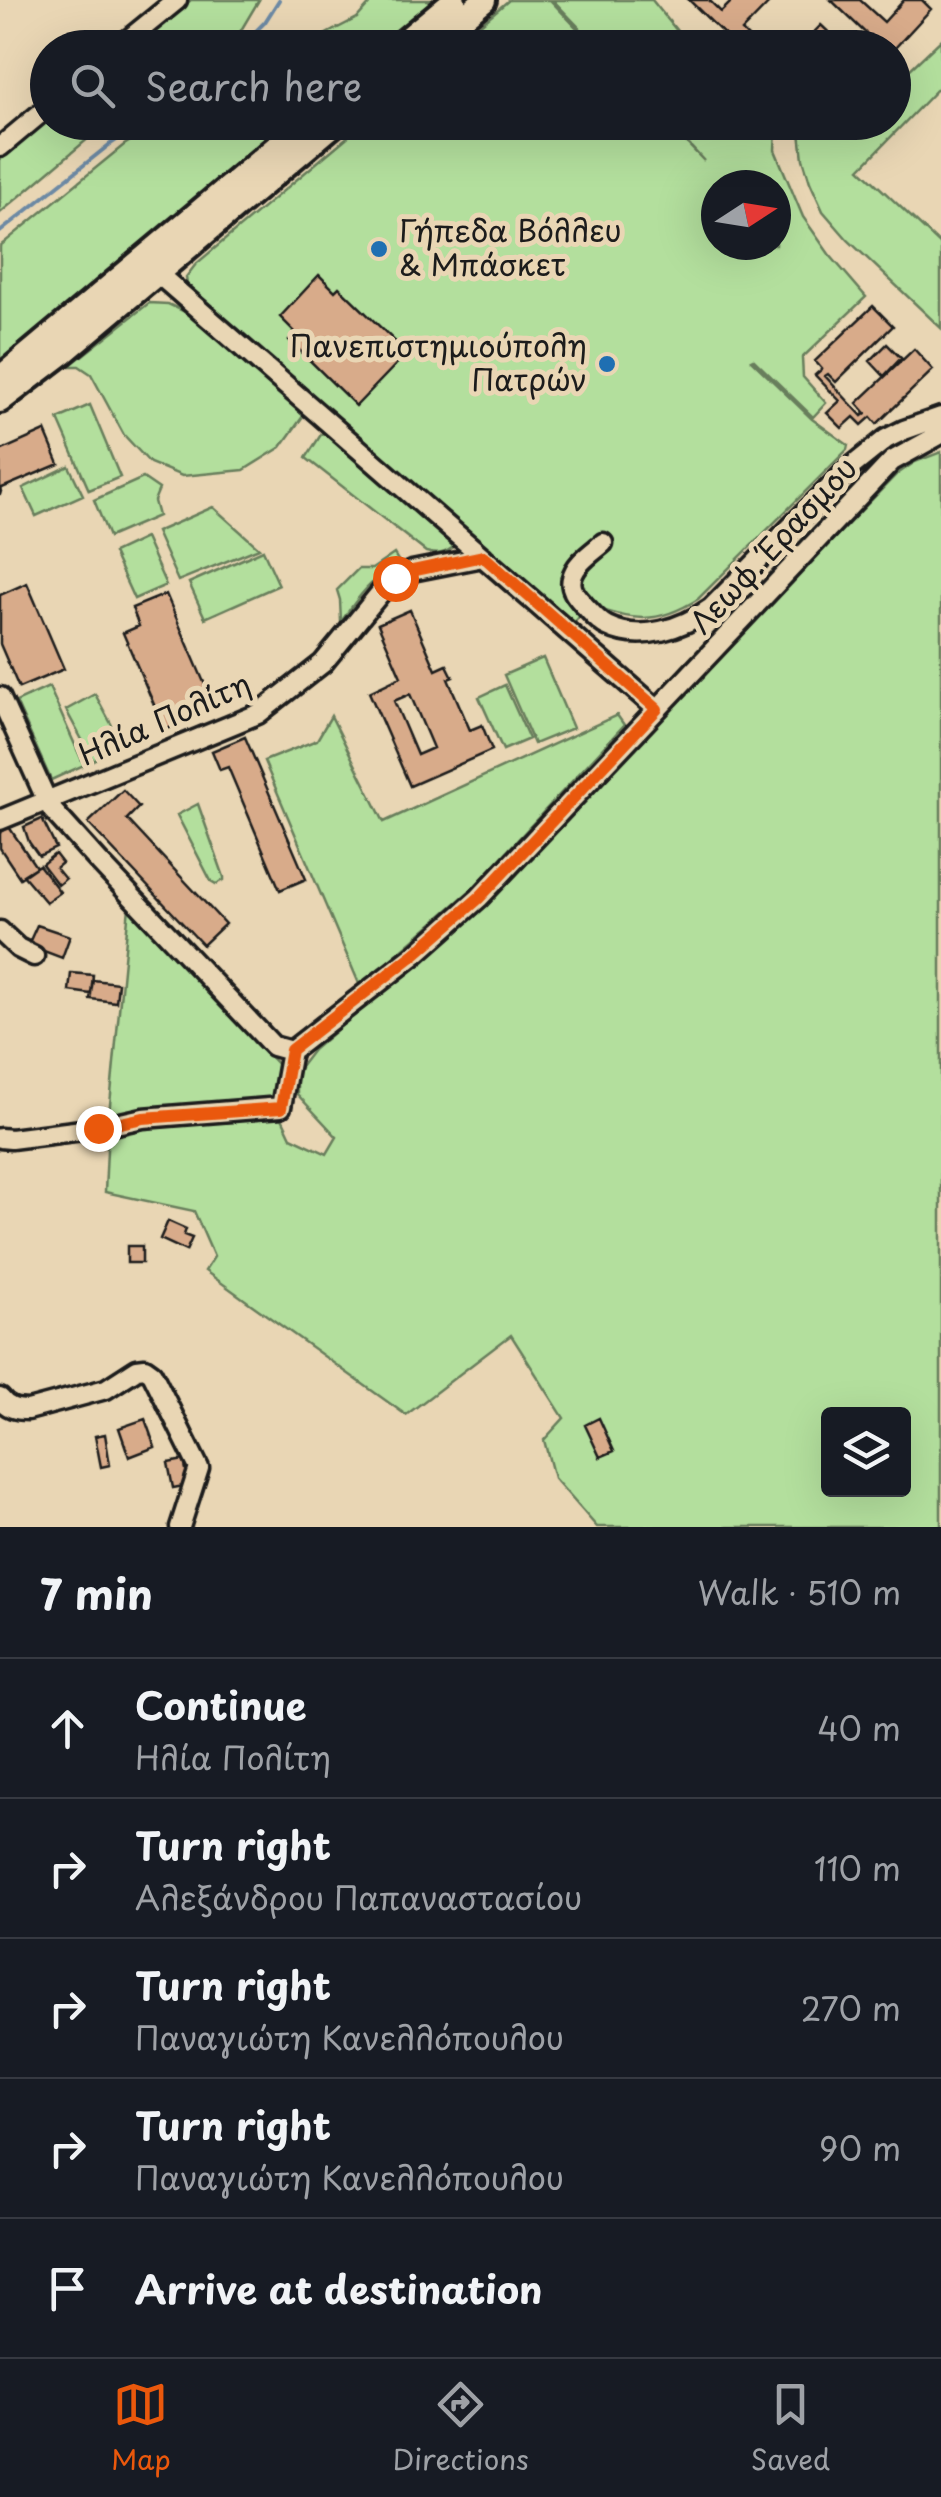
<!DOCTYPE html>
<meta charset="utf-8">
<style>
:root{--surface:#171b24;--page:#20242c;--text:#f1f3f6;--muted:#9ea1a6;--line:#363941;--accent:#ea580c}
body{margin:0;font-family:"Playpen Sans",sans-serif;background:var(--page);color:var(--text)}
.controls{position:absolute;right:30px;bottom:30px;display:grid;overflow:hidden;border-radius:10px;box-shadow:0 10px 40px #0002}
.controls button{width:90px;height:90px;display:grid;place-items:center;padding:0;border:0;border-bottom:2px solid var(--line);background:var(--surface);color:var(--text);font:50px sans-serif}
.compass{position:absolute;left:701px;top:170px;width:90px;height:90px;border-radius:50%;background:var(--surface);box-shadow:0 10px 40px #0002;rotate:78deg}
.stop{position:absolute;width:30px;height:30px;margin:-22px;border:8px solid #ea580c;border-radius:50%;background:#fff}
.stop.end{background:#ea580c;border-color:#fff;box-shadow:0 2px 10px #0008}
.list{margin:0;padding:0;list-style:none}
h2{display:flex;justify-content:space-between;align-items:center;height:130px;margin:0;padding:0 40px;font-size:42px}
h2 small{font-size:32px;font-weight:400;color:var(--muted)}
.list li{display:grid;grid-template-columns:65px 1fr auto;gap:30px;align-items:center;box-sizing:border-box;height:140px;padding:0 40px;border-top:2px solid var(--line)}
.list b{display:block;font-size:38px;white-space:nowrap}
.list p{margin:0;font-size:32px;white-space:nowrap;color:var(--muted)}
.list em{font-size:32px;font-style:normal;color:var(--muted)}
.icon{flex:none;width:55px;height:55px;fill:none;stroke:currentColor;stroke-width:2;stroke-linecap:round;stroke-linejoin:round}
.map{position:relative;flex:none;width:941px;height:1527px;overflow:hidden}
.search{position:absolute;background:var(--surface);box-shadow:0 10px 40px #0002;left:30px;right:30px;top:30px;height:110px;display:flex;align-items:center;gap:25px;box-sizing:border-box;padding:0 35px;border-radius:55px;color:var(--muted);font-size:38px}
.sheet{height:830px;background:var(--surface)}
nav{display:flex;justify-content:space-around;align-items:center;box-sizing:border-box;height:140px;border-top:2px solid var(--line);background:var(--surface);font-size:28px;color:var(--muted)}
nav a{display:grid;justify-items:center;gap:5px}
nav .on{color:var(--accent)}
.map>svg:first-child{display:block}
</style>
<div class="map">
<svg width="941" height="1527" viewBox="0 0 941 1527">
<rect width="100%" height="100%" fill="#e9d6b4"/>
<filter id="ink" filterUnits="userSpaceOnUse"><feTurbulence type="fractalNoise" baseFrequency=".01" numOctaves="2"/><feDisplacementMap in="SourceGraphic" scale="20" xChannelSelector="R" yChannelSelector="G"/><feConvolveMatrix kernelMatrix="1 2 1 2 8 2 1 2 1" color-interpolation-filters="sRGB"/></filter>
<g filter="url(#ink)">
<path fill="#b3df9d" stroke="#687e5c" stroke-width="2.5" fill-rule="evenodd" d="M191 0H259L237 37 227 47 130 48Z
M373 0H433L376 47H301L357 18Z
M509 0H550L595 47H453Z
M553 0H652L690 47H598Z
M941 40V85L860 169 941 245V328L848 240 823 211 810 182 803 159 799 123 894 122V79L905 74Z
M47 115 48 122 110 123 103 126 0 213V157Z
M159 123H287L0 363V246L124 145Z
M364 123H667L704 161 669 123H762L776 127 775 150 803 217 829 254 866 297 802 358 803 377 826 403 813 417 753 359 751 360 812 419 848 445 847 450 698 599C655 626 634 620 589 606L572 625 196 297 187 285 186 277 196 264ZM728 184 776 185V245H716V185Z
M149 303 168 304 194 316 306 412 281 447 244 470 182 476 150 463 124 435 91 374 79 366H69Z
M90 405 120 477 89 490 58 419Z
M322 433H331L456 545C446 553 439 556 426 552L306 458Z
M941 452V1527H597L554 1478 544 1440 564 1418 511 1335 406 1415 205 1271 214 1257 194 1211 105 1192 108 1129 194 1121 282 1118 291 1137 327 1154 337 1137 297 1094V1071L313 1050 482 906 669 707 896 475 915 462ZM828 1414H904V1490H828Z
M69 466 83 495 36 516 23 488Z
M143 478 159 489 154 501 158 516 109 537 94 500Z
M213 507 259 548 178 581 156 532Z
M145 538 166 585 134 599 113 553Z
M263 550 279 585 205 618 189 583Z
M394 554 399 562C372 579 359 595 341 622L340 600 337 590 358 569H372Z
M543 658 573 728 534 744 504 675Z
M505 685 529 739 503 750 479 697Z
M49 687 84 765 51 780 16 702Z
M95 694 122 744 93 760 66 710Z
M617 715 624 725 473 888 360 986 264 761 317 740 331 716 384 822Z
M198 804 224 877V880L216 884 211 881 177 815Z
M129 907 281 1068 272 1097 109 1115Z"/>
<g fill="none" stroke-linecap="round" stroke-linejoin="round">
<path stroke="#6c89a4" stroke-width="4" d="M239 48 265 22 279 0
M0 232 109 145 143 122"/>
</g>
<path fill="#d8ab8a" stroke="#1c1c1c" stroke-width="2.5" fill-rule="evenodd" d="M689 0H709L721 12 733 0H772L742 31 759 48H738Z
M831 0H860L884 22 904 0H922L931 9 894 49 881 48Z
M821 25 837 40 829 48H799Z
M319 275 335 291 339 287 407 353 356 406 289 340 296 333 280 317Z
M873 306 893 326 836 382 828 374 825 376 862 416 866 413 857 403 914 349 933 370 877 424 871 417 862 425 854 417 842 428 827 413 840 401 815 375 822 369 815 361Z
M887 344 901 358 884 376 870 361Z
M45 431 59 464 2 488 0 495V451Z
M27 583 64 669 19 688 0 644V595Z
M166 594 215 708 165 730 123 633 139 626 132 608Z
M410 610 436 670 447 665 453 677 448 679 470 730 482 725 492 750 410 786 369 692 401 677 378 624ZM410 694 433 748 417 755 394 701Z
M245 737 306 879 280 890 228 767 220 770 212 751Z
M123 790 139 807 127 819 225 924 203 945 88 823Z
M42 819 56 848 39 856 29 842 24 827Z
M9 827 36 867 20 878 0 848V833Z
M55 854 62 863 56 868 65 879 58 885 42 864Z
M39 865 60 892 46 902 23 875Z
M37 925 70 936 62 958 28 945Z
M71 973 93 975 91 994 69 991Z
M93 980 118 983 116 1002 90 999Z
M168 1221 186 1229 184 1235 192 1238 186 1251 160 1239Z
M127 1246H142V1263H127Z
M599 1418 614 1451 600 1457 585 1425Z
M145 1419 155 1447 129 1457 119 1428Z
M105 1434 110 1465 101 1467 95 1436Z
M184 1460 189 1485 173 1488 168 1463Z"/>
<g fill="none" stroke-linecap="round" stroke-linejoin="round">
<defs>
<path id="minor" d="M118 48 177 0
M0 147 48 107
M149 266 657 709
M603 543C593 552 575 563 572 578 569 589 577 597 584 605 591 612 598 622 607 626 641 643 683 628 711 608L845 472 886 439 904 430 941 417
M0 697 47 801 53 811 100 863 273 1046 291 1051
M0 820 258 714 323 663 390 581 412 571 483 557
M0 931 18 948 34 956
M0 1138 11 1139 98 1128 143 1118 281 1107 291 1051 417 953 479 898 892 461 941 434
M0 1398C7 1408 16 1410 28 1410L106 1389 137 1369 145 1368 152 1373 199 1468 180 1527"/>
<path id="major" d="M396 48 454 0
M426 48 484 0
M0 378 306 122
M0 401 63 353 337 122"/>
</defs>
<use href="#minor" stroke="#1c1c1c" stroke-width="25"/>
<use href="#major" stroke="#1c1c1c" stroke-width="30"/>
<use href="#minor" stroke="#e9d6b4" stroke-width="18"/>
<use href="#major" stroke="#e9d6b4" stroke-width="22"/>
</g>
</g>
<g fill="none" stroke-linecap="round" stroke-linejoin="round" filter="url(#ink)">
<path stroke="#ea580c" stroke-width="12" d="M98 1128 143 1118 281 1108 291 1050 416 953 479 898 657 709 483 556 412 571 395 578"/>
</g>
<g fill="#1f6fb2" stroke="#e9d6b4" stroke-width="4">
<circle cx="379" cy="249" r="10"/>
<circle cx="607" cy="364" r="10"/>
</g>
<g text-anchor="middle" stroke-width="10" stroke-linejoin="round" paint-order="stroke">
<g font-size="30" fill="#1c1c1c" stroke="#e9d6b4" text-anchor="start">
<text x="399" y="242">Γήπεδα Βόλλευ<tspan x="399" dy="34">&amp; Μπάσκετ</tspan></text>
<text x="587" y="357" text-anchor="end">Πανεπιστημιούπολη<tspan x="587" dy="34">Πατρών</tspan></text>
</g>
<g font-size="30" fill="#1c1c1c" stroke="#e9d6b4">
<text transform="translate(774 546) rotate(-47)" y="10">Λεωφ. Έρασμου</text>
<text transform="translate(165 720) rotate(-24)" y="10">Ηλία Πολίτη</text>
</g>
</g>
</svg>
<div class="controls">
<button><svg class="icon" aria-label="layers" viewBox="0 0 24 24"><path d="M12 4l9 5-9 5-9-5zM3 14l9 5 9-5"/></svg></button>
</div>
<svg class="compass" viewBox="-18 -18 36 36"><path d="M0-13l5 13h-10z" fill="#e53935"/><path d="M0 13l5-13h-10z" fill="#9ea1a6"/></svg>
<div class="stop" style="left:395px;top:578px"></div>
<div class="stop end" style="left:98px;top:1128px"></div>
<div class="search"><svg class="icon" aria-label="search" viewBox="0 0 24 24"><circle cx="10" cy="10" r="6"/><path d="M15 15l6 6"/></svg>Search here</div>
</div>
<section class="sheet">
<h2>7 min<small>Walk · 510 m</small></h2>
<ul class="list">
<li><svg class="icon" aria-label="ahead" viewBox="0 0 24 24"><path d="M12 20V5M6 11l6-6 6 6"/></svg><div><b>Continue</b><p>Ηλία Πολίτη</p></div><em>40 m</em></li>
<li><svg class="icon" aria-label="right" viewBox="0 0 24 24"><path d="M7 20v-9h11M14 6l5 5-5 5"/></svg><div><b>Turn right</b><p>Αλεξάνδρου Παπαναστασίου</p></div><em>110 m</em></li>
<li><svg class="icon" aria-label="right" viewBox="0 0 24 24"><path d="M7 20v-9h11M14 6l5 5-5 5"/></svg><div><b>Turn right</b><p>Παναγιώτη Κανελλόπουλου</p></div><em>270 m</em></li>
<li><svg class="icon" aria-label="right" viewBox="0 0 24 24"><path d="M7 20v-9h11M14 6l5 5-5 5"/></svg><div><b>Turn right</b><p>Παναγιώτη Κανελλόπουλου</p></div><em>90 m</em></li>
<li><svg class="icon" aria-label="arrive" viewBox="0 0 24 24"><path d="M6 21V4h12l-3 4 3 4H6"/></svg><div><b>Arrive at destination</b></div></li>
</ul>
</section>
<nav>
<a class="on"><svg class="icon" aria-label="map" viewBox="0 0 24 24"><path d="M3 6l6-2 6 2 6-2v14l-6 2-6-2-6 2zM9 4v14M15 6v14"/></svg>Map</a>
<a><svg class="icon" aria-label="directions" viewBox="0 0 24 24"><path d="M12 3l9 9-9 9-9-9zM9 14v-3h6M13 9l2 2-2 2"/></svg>Directions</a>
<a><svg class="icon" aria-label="saved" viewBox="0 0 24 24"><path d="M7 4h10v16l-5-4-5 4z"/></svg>Saved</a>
</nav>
